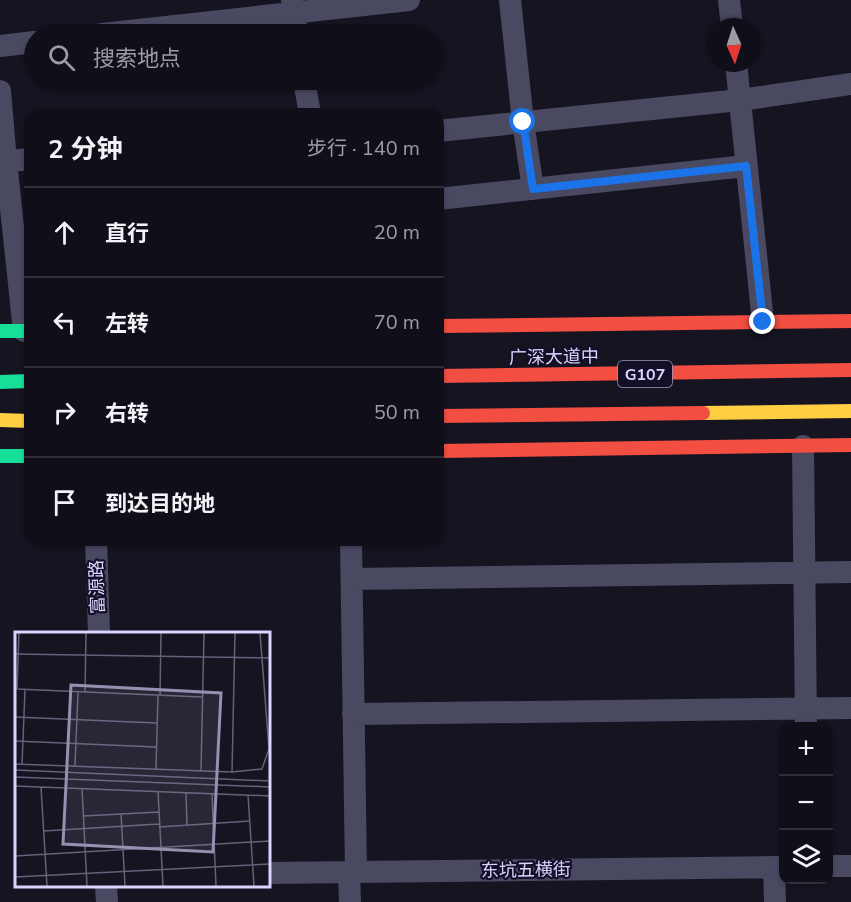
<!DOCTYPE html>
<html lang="zh">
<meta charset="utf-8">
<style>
:root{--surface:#100f19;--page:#1e1d26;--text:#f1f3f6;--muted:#9c9ca2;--line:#302f38}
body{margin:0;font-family:"Nunito Sans","Noto Sans SC",sans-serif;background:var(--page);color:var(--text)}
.controls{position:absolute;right:18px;bottom:18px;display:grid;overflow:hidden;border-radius:12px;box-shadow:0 2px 4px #0004}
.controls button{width:54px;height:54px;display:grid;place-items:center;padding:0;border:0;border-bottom:2px solid var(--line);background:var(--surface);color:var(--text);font:30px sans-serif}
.compass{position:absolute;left:707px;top:18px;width:54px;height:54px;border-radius:50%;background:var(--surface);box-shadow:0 2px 4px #0004;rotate:177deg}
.stop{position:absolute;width:18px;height:18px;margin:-14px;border:4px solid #1a73e8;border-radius:50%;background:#fff}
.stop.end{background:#1a73e8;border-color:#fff;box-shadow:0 2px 6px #0008}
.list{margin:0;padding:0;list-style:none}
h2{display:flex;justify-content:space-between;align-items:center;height:78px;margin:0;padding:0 24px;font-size:26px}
h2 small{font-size:20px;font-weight:400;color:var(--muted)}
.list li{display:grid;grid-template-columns:39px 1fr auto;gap:18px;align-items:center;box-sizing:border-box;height:90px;padding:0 24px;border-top:2px solid var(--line)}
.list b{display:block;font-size:22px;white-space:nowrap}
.list em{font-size:20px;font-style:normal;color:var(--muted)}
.icon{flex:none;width:33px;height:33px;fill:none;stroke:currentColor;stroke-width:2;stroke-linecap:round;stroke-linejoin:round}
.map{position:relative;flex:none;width:851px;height:902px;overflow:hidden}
.search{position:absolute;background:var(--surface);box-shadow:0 2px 4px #0004;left:24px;top:24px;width:420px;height:66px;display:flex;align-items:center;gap:15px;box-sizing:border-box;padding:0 21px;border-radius:33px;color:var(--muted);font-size:22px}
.panel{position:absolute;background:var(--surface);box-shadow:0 2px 4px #0004;left:24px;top:108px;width:420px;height:438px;border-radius:18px}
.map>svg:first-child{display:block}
</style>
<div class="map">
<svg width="851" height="902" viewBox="0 0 851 902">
<rect width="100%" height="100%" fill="#161421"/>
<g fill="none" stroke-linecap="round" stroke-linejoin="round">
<path stroke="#4a4962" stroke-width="22" d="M292 0 297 34
M510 0 523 122 533 189
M729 0 732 27
M102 34 409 0
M0 46 34 42
M736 63 763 322
M304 80 310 114
M0 91 6 161 24 331
M438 131 740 100 851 84
M0 162 30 159
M438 199 746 166
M803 446 806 726
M96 540 99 634
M351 540 356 872
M352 579 851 572
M353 714 851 708
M828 866H851
M774 867 775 902
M349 872 350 902
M268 873 784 867
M106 886 107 902"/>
<path stroke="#16e098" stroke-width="14" d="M0 331H30
M0 382 30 381
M0 456H30"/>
<path stroke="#ffcf43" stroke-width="14" d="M703 413 851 411
M0 420 30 421"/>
<path stroke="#f24e42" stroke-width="14" d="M438 326 851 321
M438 376 851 370
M438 416 703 413
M438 451 851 445"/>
</g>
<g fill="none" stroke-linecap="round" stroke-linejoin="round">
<path stroke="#1a73e8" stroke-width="8" d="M523 122 533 189 746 166 763 322"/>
</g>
<g text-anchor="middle" stroke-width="4.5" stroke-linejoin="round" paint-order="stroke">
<rect fill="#130f26" stroke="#9e99be" stroke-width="1.5" x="618" y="361" width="54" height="26" rx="4.5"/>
<g font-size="16" font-weight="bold" fill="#d9d4ff">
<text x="645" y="380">G107</text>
</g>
<g font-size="18" fill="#d9d4ff" stroke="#130f26">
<text transform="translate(554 357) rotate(-1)" y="6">广深大道中</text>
<text transform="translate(97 587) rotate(-92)" y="6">富源路</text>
<text transform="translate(526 870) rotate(-1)" y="6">东坑五横街</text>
</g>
</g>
<g transform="translate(15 632)">
<rect width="255" height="255" fill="#161421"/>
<path fill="none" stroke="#64617a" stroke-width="1.5" d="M4 1 2 57 187 65M0 22 255 26M70 60 71 1M145 63 146 1M0 85 142 91M0 109 141 115M0 132 217 140 247 137 254 117 245 1M7 132 10 58M60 134 63 60M141 137 143 63M0 138 255 149M186 139 189 1M217 140 220 1M0 145 255 155M0 154 255 164M26 155 32 254M67 156 72 254M143 159 148 254M171 161 172 193M197 162 201 254M233 163 239 254M106 182 110 254M68 184 144 180M144 195 235 189M29 199 144 192M0 224 255 209M0 245 255 232"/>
<path fill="#9591b1" fill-opacity="0.15" stroke="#9591b1" stroke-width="3" d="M56 53 206 61 198 220 48 212Z"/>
<rect width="255" height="255" fill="none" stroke="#d9d4ff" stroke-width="3"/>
</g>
</svg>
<div class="controls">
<button>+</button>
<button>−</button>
<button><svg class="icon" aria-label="layers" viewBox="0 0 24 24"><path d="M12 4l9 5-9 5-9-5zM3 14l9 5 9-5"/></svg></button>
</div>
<svg class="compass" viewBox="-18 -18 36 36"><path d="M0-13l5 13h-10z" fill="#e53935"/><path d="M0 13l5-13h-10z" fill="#9c9ca2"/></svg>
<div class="stop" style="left:523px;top:122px"></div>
<div class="stop end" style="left:763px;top:322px"></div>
<div class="search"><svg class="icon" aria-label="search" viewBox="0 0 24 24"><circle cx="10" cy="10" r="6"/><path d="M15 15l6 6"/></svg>搜索地点</div>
<section class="panel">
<h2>2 分钟<small>步行 · 140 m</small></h2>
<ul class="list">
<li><svg class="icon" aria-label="ahead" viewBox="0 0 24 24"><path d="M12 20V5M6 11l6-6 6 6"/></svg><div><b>直行</b></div><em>20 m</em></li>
<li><svg class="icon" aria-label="left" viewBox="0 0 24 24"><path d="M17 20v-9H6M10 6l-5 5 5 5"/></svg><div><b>左转</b></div><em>70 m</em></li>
<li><svg class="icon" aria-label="right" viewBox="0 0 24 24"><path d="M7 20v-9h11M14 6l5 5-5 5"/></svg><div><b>右转</b></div><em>50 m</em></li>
<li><svg class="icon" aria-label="arrive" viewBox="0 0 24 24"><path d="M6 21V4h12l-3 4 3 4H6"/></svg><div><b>到达目的地</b></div></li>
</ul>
</section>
</div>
